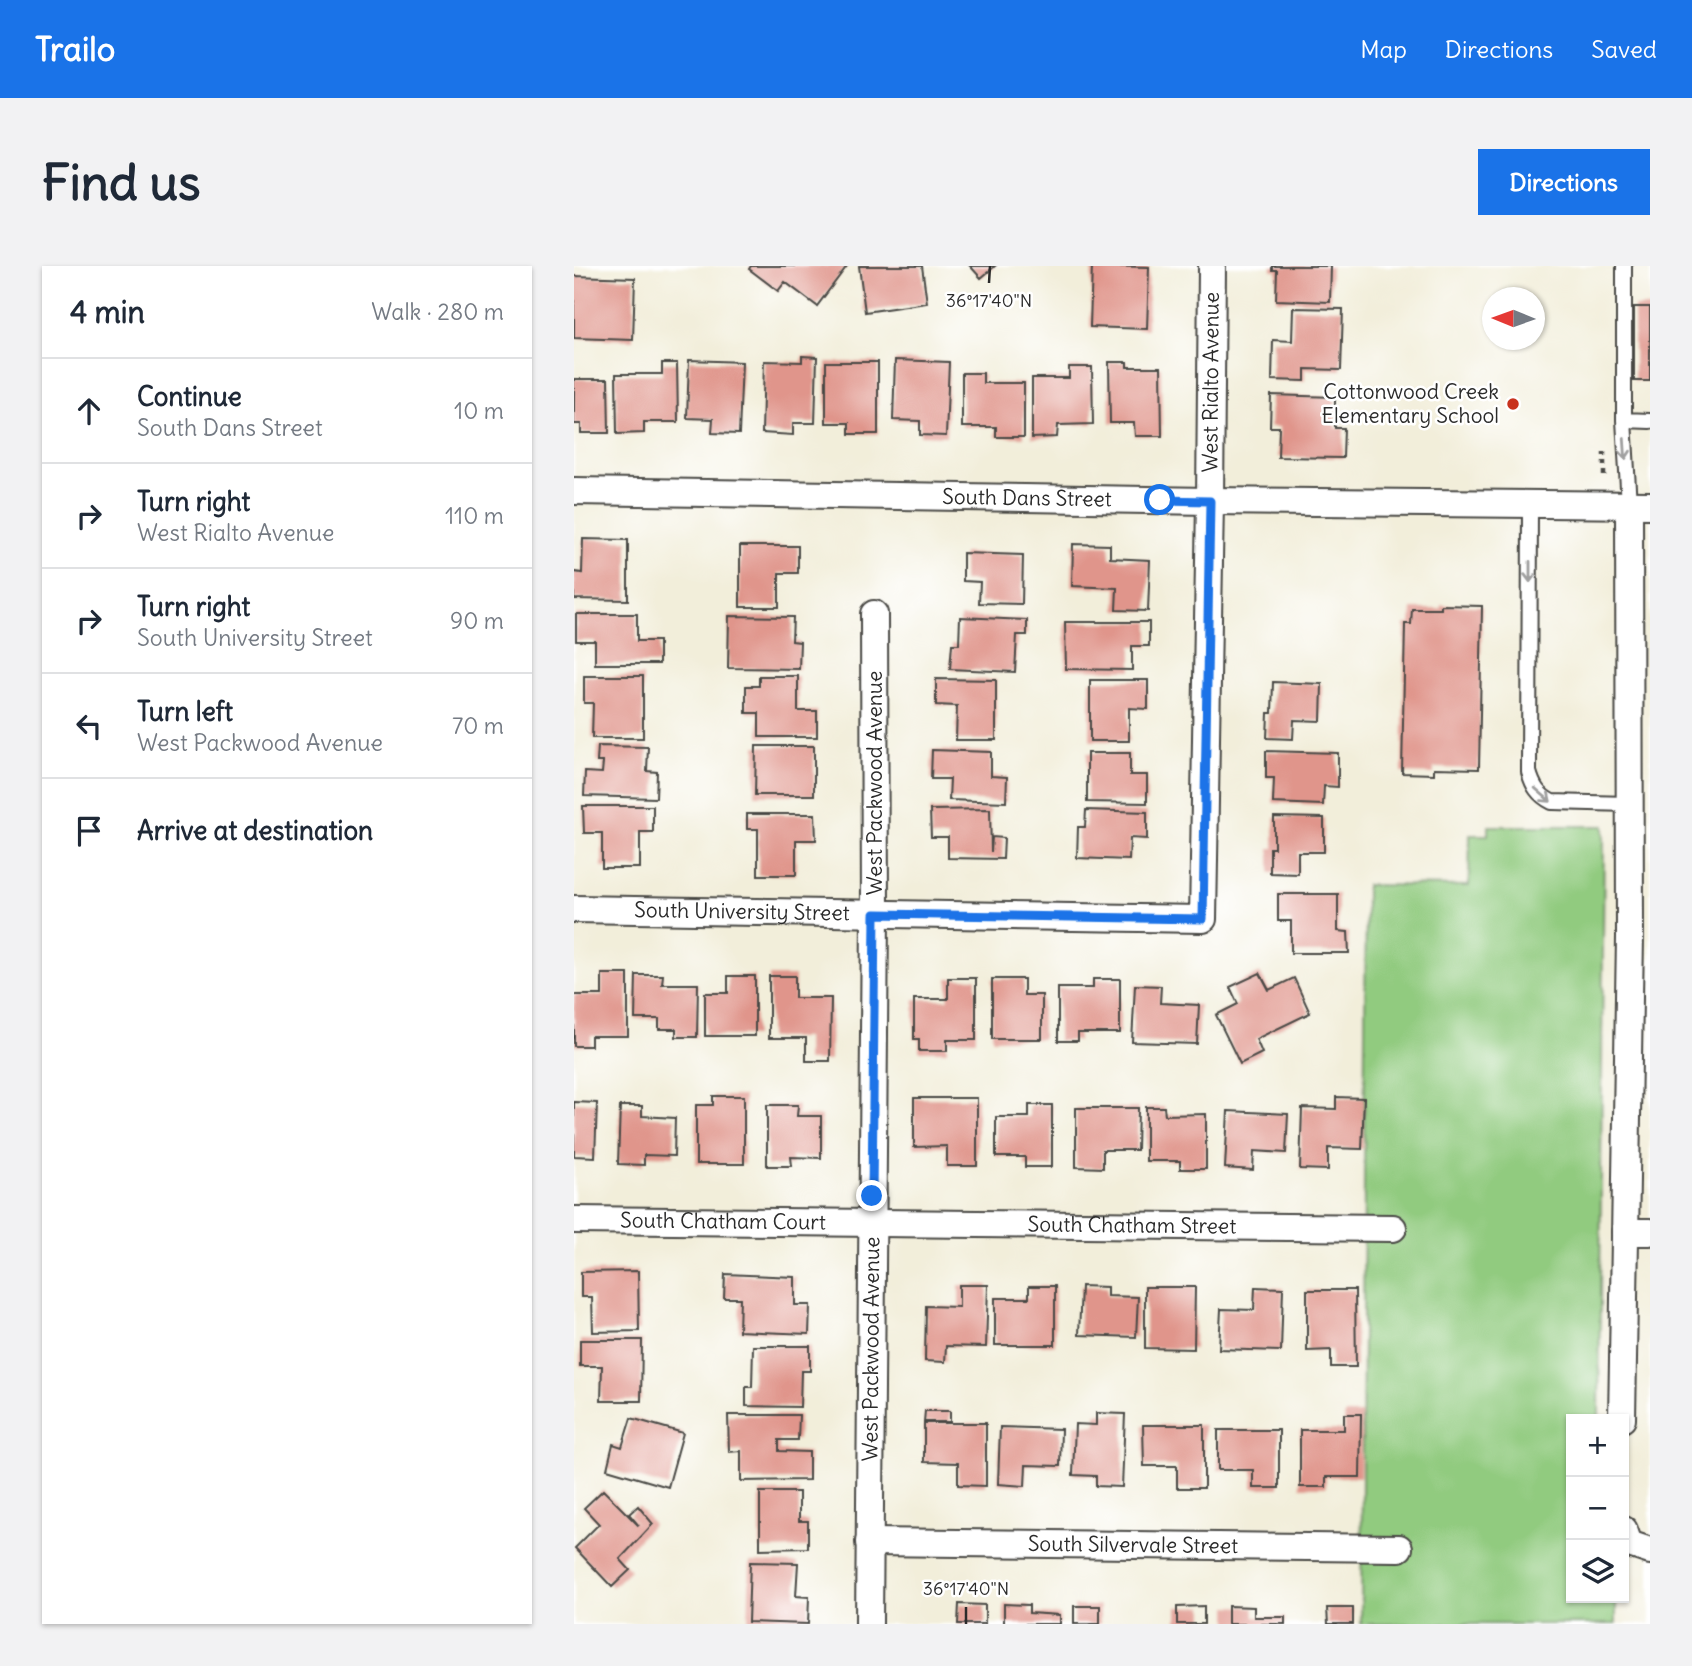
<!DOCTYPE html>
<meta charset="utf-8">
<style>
:root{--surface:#fff;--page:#f2f2f3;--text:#1f2937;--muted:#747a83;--line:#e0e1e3;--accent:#1a73e8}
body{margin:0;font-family:Delius,sans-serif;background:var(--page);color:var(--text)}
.controls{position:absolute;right:21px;bottom:21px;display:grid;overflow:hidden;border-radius:0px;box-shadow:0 2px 5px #0004}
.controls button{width:63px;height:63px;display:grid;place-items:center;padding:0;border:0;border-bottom:2px solid var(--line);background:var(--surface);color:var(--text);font:35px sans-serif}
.compass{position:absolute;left:908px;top:21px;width:63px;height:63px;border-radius:50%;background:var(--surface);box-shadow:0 2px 5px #0004;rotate:271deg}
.stop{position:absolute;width:21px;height:21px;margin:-16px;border:5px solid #1a73e8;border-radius:50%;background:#fff}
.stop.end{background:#1a73e8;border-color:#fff;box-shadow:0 2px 7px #0008}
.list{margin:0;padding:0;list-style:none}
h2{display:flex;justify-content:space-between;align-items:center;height:91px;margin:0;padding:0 28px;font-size:30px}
h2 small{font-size:23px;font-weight:400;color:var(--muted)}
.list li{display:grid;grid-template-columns:46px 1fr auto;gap:21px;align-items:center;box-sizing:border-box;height:105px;padding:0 28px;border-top:2px solid var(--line)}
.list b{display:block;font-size:26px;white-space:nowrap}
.list p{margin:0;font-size:23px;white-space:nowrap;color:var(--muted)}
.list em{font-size:23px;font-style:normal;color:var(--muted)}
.icon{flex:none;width:38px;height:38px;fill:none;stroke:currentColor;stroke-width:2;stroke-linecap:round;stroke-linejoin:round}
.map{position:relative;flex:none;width:1076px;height:1358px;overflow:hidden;border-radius:0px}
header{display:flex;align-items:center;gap:42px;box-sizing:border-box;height:98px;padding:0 35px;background:var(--accent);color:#fff}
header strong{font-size:33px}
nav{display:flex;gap:38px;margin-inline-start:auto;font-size:24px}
.intro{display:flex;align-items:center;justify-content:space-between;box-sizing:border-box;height:168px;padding:0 42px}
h1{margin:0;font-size:49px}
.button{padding:18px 32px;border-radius:0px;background:var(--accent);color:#fff;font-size:24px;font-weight:700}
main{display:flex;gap:42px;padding:0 42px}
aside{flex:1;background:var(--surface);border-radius:0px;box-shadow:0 2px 5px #0004}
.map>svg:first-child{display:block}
</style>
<header>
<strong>Trailo</strong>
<nav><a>Map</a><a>Directions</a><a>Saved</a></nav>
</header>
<div class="intro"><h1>Find us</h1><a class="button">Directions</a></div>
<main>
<aside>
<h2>4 min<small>Walk · 280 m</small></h2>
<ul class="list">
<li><svg class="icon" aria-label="ahead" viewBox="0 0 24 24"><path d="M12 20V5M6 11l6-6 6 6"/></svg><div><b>Continue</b><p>South Dans Street</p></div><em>10 m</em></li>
<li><svg class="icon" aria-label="right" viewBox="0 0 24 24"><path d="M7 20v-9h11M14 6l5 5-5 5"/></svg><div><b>Turn right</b><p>West Rialto Avenue</p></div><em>110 m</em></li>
<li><svg class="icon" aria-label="right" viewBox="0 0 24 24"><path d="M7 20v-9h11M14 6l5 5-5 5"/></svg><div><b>Turn right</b><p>South University Street</p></div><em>90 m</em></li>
<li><svg class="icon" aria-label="left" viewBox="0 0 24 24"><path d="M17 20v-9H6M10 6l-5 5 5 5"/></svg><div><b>Turn left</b><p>West Packwood Avenue</p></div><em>70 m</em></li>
<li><svg class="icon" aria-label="arrive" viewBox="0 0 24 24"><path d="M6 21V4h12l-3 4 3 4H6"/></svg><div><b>Arrive at destination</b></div></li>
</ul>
</aside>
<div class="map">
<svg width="1076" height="1358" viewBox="0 0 1076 1358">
<rect width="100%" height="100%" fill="#fff"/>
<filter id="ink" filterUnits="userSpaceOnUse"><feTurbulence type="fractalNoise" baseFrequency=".0143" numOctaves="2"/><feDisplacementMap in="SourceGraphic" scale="14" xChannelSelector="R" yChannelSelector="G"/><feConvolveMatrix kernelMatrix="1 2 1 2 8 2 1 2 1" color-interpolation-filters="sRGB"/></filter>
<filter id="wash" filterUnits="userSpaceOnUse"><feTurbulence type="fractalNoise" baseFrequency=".00686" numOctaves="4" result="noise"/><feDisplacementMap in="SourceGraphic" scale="28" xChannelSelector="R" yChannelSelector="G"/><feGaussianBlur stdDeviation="1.57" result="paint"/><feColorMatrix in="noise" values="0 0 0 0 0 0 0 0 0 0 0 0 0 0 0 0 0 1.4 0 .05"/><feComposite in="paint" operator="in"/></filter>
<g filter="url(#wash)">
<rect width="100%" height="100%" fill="#f2eeda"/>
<path fill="#91cb7f" stroke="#5e7b55" stroke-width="2" d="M914 560H1030L1025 1153H997V1332H1042V1358H787L792 619 895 620 896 569H914Z"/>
<g id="blocks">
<path fill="#e0958b" d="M177 0H273L243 40 211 16 204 25 175 3Z
M285 0H348L353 37 291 46Z
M396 0H421L407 12Z
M518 0 575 1 573 63 516 61Z
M698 0H757L756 36 702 34 703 4H698Z
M0 10 61 12 59 74 0 72Z
M1060 41H1076V115H1060Z
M719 42 769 43 767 104 731 103V115L698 114 699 74 718 75Z
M228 90 243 91 241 157H219V169L188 167 190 95 228 96Z
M115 94 168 96 165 168 138 167 139 153 113 152Z
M321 94 375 96 372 170 346 169V155L319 154Z
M252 96H304V168H275V157H252Z
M535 96H553V101H587L588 170H561L560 157H536Z
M88 97H103L104 156H70V167L43 168 42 108H88Z
M495 101H518L519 158 484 159 483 171 458 172V112H495Z
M388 107H409V117H450V171H422V161H388Z
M0 113H34L35 167H7V158H0Z
M697 129 761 131V162H770L769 192 704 191 705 161H696Z
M9 273 54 274V334L0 333V306L8 307Z
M499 278 536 279V292L576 294 574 345 542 344 543 322 498 320Z
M166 280H224V307H205V341H166Z
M389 287 449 289 448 338 405 337 406 316 389 315Z
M867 339 908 340 905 503 860 502V508L828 507 831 358H837L838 343H867Z
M2 348H63V375H85V398H21V375H2Z
M155 350 219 351 218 375 226 376 225 403 154 402Z
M386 351 453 354V369H443L441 406 376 403 378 378H385Z
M491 356H575V380H558V404L492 403Z
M10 410H69V472H18L19 437H10Z
M185 410H224V445H243V471H185V447H172V420H185Z
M362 413 422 414V474H382L383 440 362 439Z
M516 414H574V443L555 442V475H516Z
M699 416 748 418 747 455 720 454 719 473 693 472 694 447H698Z
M24 480 74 481 73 505 83 506 82 532 10 530 11 506 28 507 29 496H23Z
M182 480H240V529H181Z
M358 484 417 486V510L433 511 432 536 375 534 376 513H357Z
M692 485 764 487V521L750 520 749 539 699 537 700 512H692Z
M513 487H556V509H573V537L513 536Z
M9 540H79V566H66V602H28V567H10Z
M416 543 417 586 418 571 430 572 429 593 374 592V571H357L356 544Z
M512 544 573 546V573L556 572 555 594 503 592 504 561H511Z
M173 548H241L242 574H222V609H184V563H173Z
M700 551 750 552V586H724V608L696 607V582H700Z
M704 628H764V665L774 666 775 687H717V655H704Z
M686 707 695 724 720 712 736 747 682 773 688 787 666 798 642 749 664 738 656 721Z
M28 708H54V770H17V780H0V729H28Z
M62 709H89L88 718H124L123 771H102V763H85V753H61Z
M154 710H181V770H131V727H154Z
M195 710H221V732H257L256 795H232V772H195Z
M374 712H402V774H373V785H345V773H340V733H374Z
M418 713H450V729H468V773H418Z
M519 713H546V767H504V775H484V722H519Z
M561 719 587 720 586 737 625 739 623 778 558 776Z
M139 830H170V898H122V839H139Z
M762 831 790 832 788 883 754 882V904L726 903 728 842 762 843Z
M340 832H403V900H373V880L340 881Z
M0 836 23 837 21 891 0 890Z
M193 839H224L223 850H247V892L217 891 218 900H193Z
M455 839H478V901H451V891H422V851H455Z
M46 840H68V850L101 852 100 890 70 889V899L44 898Z
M572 841H590L591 849 632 848V903H606V895H572Z
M502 842H564L563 884H529V902L502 901Z
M654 845 714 848 712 887 680 885 679 904 651 902Z
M64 1005 65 1065 19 1066 18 1031H7V1006Z
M151 1008 221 1011V1039H236L235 1068 165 1065 166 1032H150Z
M385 1019H414L412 1081 372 1080 371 1096 351 1095 352 1040 385 1041Z
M455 1020H481V1079H421V1032H455Z
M507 1020 533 1021V1030L564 1031 562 1071 505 1069Z
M571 1021H621L620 1083 571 1082Z
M681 1021 709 1022 707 1085 645 1083 647 1043 680 1044Z
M733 1024H781L782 1101H757V1084L733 1085Z
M6 1074H68L67 1135H27L28 1100H6Z
M179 1080H236V1105H227L226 1141 172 1140V1121H178Z
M351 1145H376V1156H350Z
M522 1147 551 1148 548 1221 522 1220V1210L499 1209 501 1158 522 1159Z
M770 1148H787L786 1211H752V1221H726V1164H770Z
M154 1149H225L224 1174H205V1185L235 1186V1214L167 1215V1185L155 1186Z
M57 1152 109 1167 94 1221 33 1203 39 1178 48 1181Z
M350 1157H412V1220L384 1219V1197L350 1196Z
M569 1159H630V1222H603V1200H570Z
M426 1161 487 1163 486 1200 452 1199 451 1220 424 1218Z
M644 1164H705V1222H679V1204H644Z
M29 1224 65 1260 55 1248 64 1240 79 1258 46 1293 56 1304 38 1321 1 1282 25 1258 10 1242Z
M186 1226H225V1255H234V1282L186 1283Z
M176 1296 224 1297 222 1330 235 1331 234 1358 174 1356Z
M385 1338 411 1339V1358H384Z
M430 1338 455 1339V1347L486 1349V1358H430Z
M500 1340H526V1358H500Z
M630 1340V1358H603V1341Z
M654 1340 680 1341V1351H711V1358H654Z
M753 1342H779V1358H754Z"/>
</g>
</g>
<g filter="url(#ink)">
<use href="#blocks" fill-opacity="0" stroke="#494845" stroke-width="2"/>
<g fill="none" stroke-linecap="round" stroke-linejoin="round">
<defs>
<path id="service" d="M1050 154V0
M956 238 955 506C959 520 964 529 978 536L1054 538
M1055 239 1050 154 1076 155"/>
<g id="minor">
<path id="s1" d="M0 225 636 235 1076 239"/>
<path id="s2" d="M0 643 629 653 636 235 638 0"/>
<path id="s3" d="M0 954 819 962"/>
<path d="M1051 966H1076"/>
<path d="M1048 1153 1056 671 1055 239"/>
<path d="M1050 1264 1055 1278 1076 1285"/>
<path id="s4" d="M295 1276 825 1282"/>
<path id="s5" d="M295 1358 301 648 300 348"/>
</g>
</defs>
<use href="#service" stroke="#494845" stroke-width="18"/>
<use href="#minor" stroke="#494845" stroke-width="30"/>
<path stroke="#494845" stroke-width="4.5" stroke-dasharray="5 5" stroke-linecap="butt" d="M1030 210V186"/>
<use href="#service" stroke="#fff" stroke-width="14"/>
<use href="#minor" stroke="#fff" stroke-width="26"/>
</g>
<defs><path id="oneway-shaft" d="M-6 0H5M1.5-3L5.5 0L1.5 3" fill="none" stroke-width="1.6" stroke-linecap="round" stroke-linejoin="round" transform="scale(1.75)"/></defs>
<g stroke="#a0a0a0">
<use href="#oneway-shaft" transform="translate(1051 183) rotate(86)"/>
<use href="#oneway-shaft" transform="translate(956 306) rotate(90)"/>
<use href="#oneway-shaft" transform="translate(969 529) rotate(41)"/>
</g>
</g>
<g fill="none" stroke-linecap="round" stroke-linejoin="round" filter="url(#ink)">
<path stroke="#1a73e8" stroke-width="9" d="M298 930 301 648 629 653 636 235 586 234"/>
</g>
<path fill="none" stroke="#2b2b2b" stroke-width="2.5" d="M415 17 416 0M392 1358V1341"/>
<circle fill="#c8321e" stroke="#fff" stroke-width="2.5" cx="939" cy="138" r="7"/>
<g text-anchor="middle" stroke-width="5" stroke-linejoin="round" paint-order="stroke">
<g font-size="21" fill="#2b2b2b" stroke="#fff">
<text dy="7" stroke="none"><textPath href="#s2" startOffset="1166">West Rialto Avenue</textPath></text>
<text dy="7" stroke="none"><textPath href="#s1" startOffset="453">South Dans Street</textPath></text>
<text transform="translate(301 517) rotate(-90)" y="7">West Packwood Avenue</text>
<text dy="7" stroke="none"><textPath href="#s2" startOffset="168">South University Street</textPath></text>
<text dy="7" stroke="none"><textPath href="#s3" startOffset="149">South Chatham Court</textPath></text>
<text dy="7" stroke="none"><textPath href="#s3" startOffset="558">South Chatham Street</textPath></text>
<text dy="7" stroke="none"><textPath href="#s5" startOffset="275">West Packwood Avenue</textPath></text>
<text dy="7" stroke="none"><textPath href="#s4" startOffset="264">South Silvervale Street</textPath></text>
</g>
<g font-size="21" fill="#2b2b2b" stroke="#fff" text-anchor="end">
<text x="925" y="133">Cottonwood Creek<tspan x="925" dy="24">Elementary School</tspan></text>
</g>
</g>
<g font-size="18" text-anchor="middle" fill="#2b2b2b" stroke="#fff" stroke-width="5" stroke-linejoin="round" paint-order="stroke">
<text x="415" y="41">36°17'40"N</text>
<text x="392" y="1329">36°17'40"N</text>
</g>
</svg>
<div class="controls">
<button>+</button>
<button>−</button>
<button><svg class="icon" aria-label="layers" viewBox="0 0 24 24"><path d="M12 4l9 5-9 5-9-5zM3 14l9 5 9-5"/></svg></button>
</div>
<svg class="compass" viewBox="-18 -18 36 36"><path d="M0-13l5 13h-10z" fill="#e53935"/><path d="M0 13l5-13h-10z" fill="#747a83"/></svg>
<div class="stop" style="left:586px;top:234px"></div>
<div class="stop end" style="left:298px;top:930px"></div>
</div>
</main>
